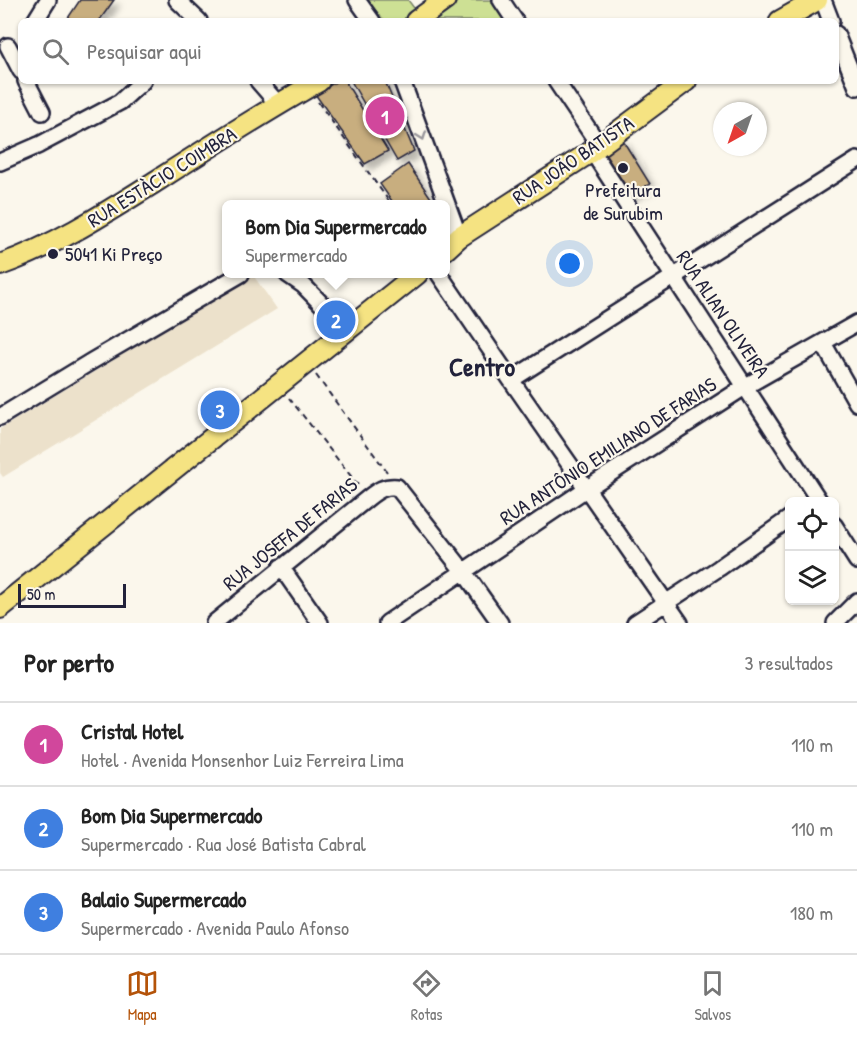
<!DOCTYPE html>
<html lang="pt">
<meta charset="utf-8">
<style>
:root{--surface:#fff;--page:#f2f2f2;--text:#222;--muted:#767676;--line:#e0e0e0;--accent:#b45309}
body{margin:0;font-family:"Patrick Hand",sans-serif;background:var(--page);color:var(--text)}
.controls{position:absolute;right:18px;bottom:18px;display:grid;overflow:hidden;border-radius:9px;box-shadow:0 2px 4px #0004}
.controls button{width:54px;height:54px;display:grid;place-items:center;padding:0;border:0;border-bottom:2px solid var(--line);background:var(--surface);color:var(--text);font:30px sans-serif}
.compass{position:absolute;left:713px;top:102px;width:54px;height:54px;border-radius:50%;background:var(--surface);box-shadow:0 2px 4px #0004;rotate:220deg}
.scale{position:absolute;left:18px;bottom:15px;width:108px;box-sizing:border-box;padding-left:6px;border:3px solid #22223b;border-top:0;font-size:16px;line-height:21px;white-space:nowrap;color:#22223b;-webkit-text-stroke:4px #fbf7ec;paint-order:stroke}
.you{position:absolute;left:570px;top:264px;width:21px;height:21px;margin:-15px;border:4px solid #fff;border-radius:50%;background:#1a73e8;box-shadow:0 0 0 9px #1a73e833}
.badge{display:grid;place-items:center;width:39px;height:39px;border-radius:50%;background:var(--accent);color:#fff;font-size:20px;font-weight:700}
.pin{position:absolute;translate:-50% -50%;border:3px solid #fff;box-shadow:0 2px 6px #0006}
.popup{position:absolute;left:222px;top:200px;width:228px;height:78px;box-sizing:border-box;display:grid;place-content:center;border-radius:9px;background:var(--surface);filter:drop-shadow(0 2px 4px #0005);font-size:20px;white-space:nowrap;color:var(--muted)}
.popup b{font-size:22px;color:var(--text)}
.popup::after{content:'';position:absolute;left:50%;top:100%;margin-left:-12px;border:12px solid transparent;border-top-color:var(--surface)}
.list{margin:0;padding:0;list-style:none}
h2{display:flex;justify-content:space-between;align-items:center;height:78px;margin:0;padding:0 24px;font-size:26px}
h2 small{font-size:20px;font-weight:400;color:var(--muted)}
.list li{display:grid;grid-template-columns:39px 1fr auto;gap:18px;align-items:center;box-sizing:border-box;height:84px;padding:0 24px;border-top:2px solid var(--line)}
.list b{display:block;font-size:22px;white-space:nowrap}
.list p{margin:0;font-size:20px;white-space:nowrap;color:var(--muted)}
.list em{font-size:20px;font-style:normal;color:var(--muted)}
.icon{flex:none;width:33px;height:33px;fill:none;stroke:currentColor;stroke-width:2;stroke-linecap:round;stroke-linejoin:round}
.map{position:relative;flex:none;width:857px;height:623px;overflow:hidden}
.search{position:absolute;background:var(--surface);box-shadow:0 2px 4px #0004;left:18px;right:18px;top:18px;height:66px;display:flex;align-items:center;gap:15px;box-sizing:border-box;padding:0 21px;border-radius:9px;color:var(--muted);font-size:22px}
.sheet{height:330px;background:var(--surface)}
nav{display:flex;justify-content:space-around;align-items:center;box-sizing:border-box;height:84px;border-top:2px solid var(--line);background:var(--surface);font-size:16px;color:var(--muted)}
nav a{display:grid;justify-items:center;gap:3px}
nav .on{color:var(--accent)}
.map>svg:first-child{display:block}
</style>
<div class="map">
<svg width="857" height="623" viewBox="0 0 857 623">
<defs>
<filter id="shadow"><feDropShadow dx="5.5" dy="5.5" stdDeviation="3" flood-color="#0004"/></filter>
</defs>
<rect width="100%" height="100%" fill="#fbf7ec"/>
<filter id="ink" filterUnits="userSpaceOnUse"><feTurbulence type="fractalNoise" baseFrequency=".0167" numOctaves="2"/><feDisplacementMap in="SourceGraphic" scale="12" xChannelSelector="R" yChannelSelector="G"/><feConvolveMatrix kernelMatrix="1 2 1 2 8 2 1 2 1" color-interpolation-filters="sRGB"/></filter>
<g filter="url(#ink)">
<path fill="#ece1cb" d="M253 275 277 309 3 477 0 473V429Z"/>
<path fill="#cde094" stroke="#788168" stroke-width="1.5" d="M367 0H408L417 12 404 21H384Z
M454 0H496L510 21H423Z"/>
<path fill="#c8ae7f" stroke="#22223b" stroke-width="1.5" filter="url(#shadow)" d="M80 0H114L99 21H66Z
M337 81H345L388 151 365 164 315 94Z
M351 81H385L414 151 397 161Z
M622 139 650 184 625 197 596 153Z
M408 164 435 204H394L380 184Z"/>
<g fill="none" stroke-linecap="round" stroke-linejoin="round">
<defs>
<path id="minor" d="M177 0 199 21
M357 0 372 21
M501 0 515 21
M823 0 831 21
M35 21 48 0
M836 34 857 87
M8 46 21 71
M26 81 42 112
M258 81 278 104
M402 81 459 237
M556 81 599 145
M592 151 820 502
M0 162 39 145 120 102 143 81
M287 274 303 285 347 330
M439 274 511 380 680 623
M823 343 857 403
M511 380 857 160
M0 417 92 361 241 274
M834 525 857 561
M281 567 320 623
M214 623 368 498C378 490 384 486 397 487L464 572 500 623
M387 623 586 489 746 386 857 323
M635 623 719 568 790 518
M835 623 857 601"/>
<path id="major" d="M416 21 445 0
M780 21 817 0
M446 249 459 237 592 151 686 81
M0 265C57 245 107 212 158 180 211 146 264 112 319 81
M0 608 417 274"/>
</defs>
<use href="#minor" stroke="#22223b" stroke-width="20"/>
<use href="#major" stroke="#22223b" stroke-width="24"/>
<path stroke="#22223b" stroke-width="2" stroke-dasharray="6 4.5" stroke-linecap="butt" d="M318 102 391 204
M316 375 387 472
M289 398 358 485"/>
<use href="#minor" stroke="#fbf7ec" stroke-width="15"/>
<use href="#major" stroke="#f5e382" stroke-width="20"/>
</g>
<defs><path id="oneway-chevron" d="M-2-3.5L2.5 0L-2 3.5" fill="none" stroke-width="1.6" stroke-linecap="round" stroke-linejoin="round" transform="scale(1.5)"/></defs>
<use stroke="#99979c" href="#oneway-chevron" transform="translate(422 136) rotate(70)"/>
</g>
<g fill="#22223b" stroke="#fbf7ec" stroke-width="2">
<circle cx="623" cy="168" r="6"/>
<circle cx="53" cy="254" r="6"/>
</g>
<g text-anchor="middle" stroke-width="4.5" stroke-linejoin="round" paint-order="stroke">
<g font-size="20" fill="#22223b" stroke="#fbf7ec">
<text transform="translate(573 160) rotate(-34)" y="7">RUA JOÃO BATISTA</text>
<text transform="translate(162 177) rotate(-32)" y="7">RUA ESTÀCIO COIMBRA</text>
<text transform="translate(723 314) rotate(56)" y="7">RUA ALIAN OLIVEIRA</text>
<text transform="translate(608 451) rotate(-33)" y="7">RUA ANTÔNIO EMILIANO DE FARIAS</text>
<text transform="translate(290 534) rotate(-39)" y="7">RUA JOSEFA DE FARIAS</text>
</g>
<g font-size="20" fill="#22223b" stroke="#fbf7ec">
<text x="623" y="197">Prefeitura<tspan x="623" dy="23">de Surubim</tspan></text>
<text x="65" y="261" text-anchor="start">5041 Ki Preço</text>
</g>
<g font-size="26" font-weight="bold" fill="#22223b" stroke="#fbf7ec">
<text x="482" y="376">Centro</text>
</g>
</g>
</svg>
<div class="controls">
<button><svg class="icon" aria-label="locate" viewBox="0 0 24 24"><circle cx="12" cy="12" r="6"/><path d="M12 2v4M12 18v4M2 12h4M18 12h4"/></svg></button>
<button><svg class="icon" aria-label="layers" viewBox="0 0 24 24"><path d="M12 4l9 5-9 5-9-5zM3 14l9 5 9-5"/></svg></button>
</div>
<svg class="compass" viewBox="-18 -18 36 36"><path d="M0-13l5 13h-10z" fill="#e53935"/><path d="M0 13l5-13h-10z" fill="#767676"/></svg>
<div class="scale">50 m</div>
<div class="you"></div>
<div class="pin badge" style="left:385px;top:116px;background:#d1479c">1</div>
<div class="pin badge" style="left:336px;top:320px;background:#3f7fe0">2</div>
<div class="popup"><b>Bom Dia Supermercado</b>Supermercado</div>
<div class="pin badge" style="left:220px;top:410px;background:#3f7fe0">3</div>
<div class="search"><svg class="icon" aria-label="search" viewBox="0 0 24 24"><circle cx="10" cy="10" r="6"/><path d="M15 15l6 6"/></svg>Pesquisar aqui</div>
</div>
<section class="sheet">
<h2>Por perto<small>3 resultados</small></h2>
<ul class="list">
<li><span class="badge" style="background:#d1479c">1</span><div><b>Cristal Hotel</b><p>Hotel · Avenida Monsenhor Luiz Ferreira Lima</p></div><em>110 m</em></li>
<li><span class="badge" style="background:#3f7fe0">2</span><div><b>Bom Dia Supermercado</b><p>Supermercado · Rua José Batista Cabral</p></div><em>110 m</em></li>
<li><span class="badge" style="background:#3f7fe0">3</span><div><b>Balaio Supermercado</b><p>Supermercado · Avenida Paulo Afonso</p></div><em>180 m</em></li>
</ul>
</section>
<nav>
<a class="on"><svg class="icon" aria-label="map" viewBox="0 0 24 24"><path d="M3 6l6-2 6 2 6-2v14l-6 2-6-2-6 2zM9 4v14M15 6v14"/></svg>Mapa</a>
<a><svg class="icon" aria-label="directions" viewBox="0 0 24 24"><path d="M12 3l9 9-9 9-9-9zM9 14v-3h6M13 9l2 2-2 2"/></svg>Rotas</a>
<a><svg class="icon" aria-label="saved" viewBox="0 0 24 24"><path d="M7 4h10v16l-5-4-5 4z"/></svg>Salvos</a>
</nav>
